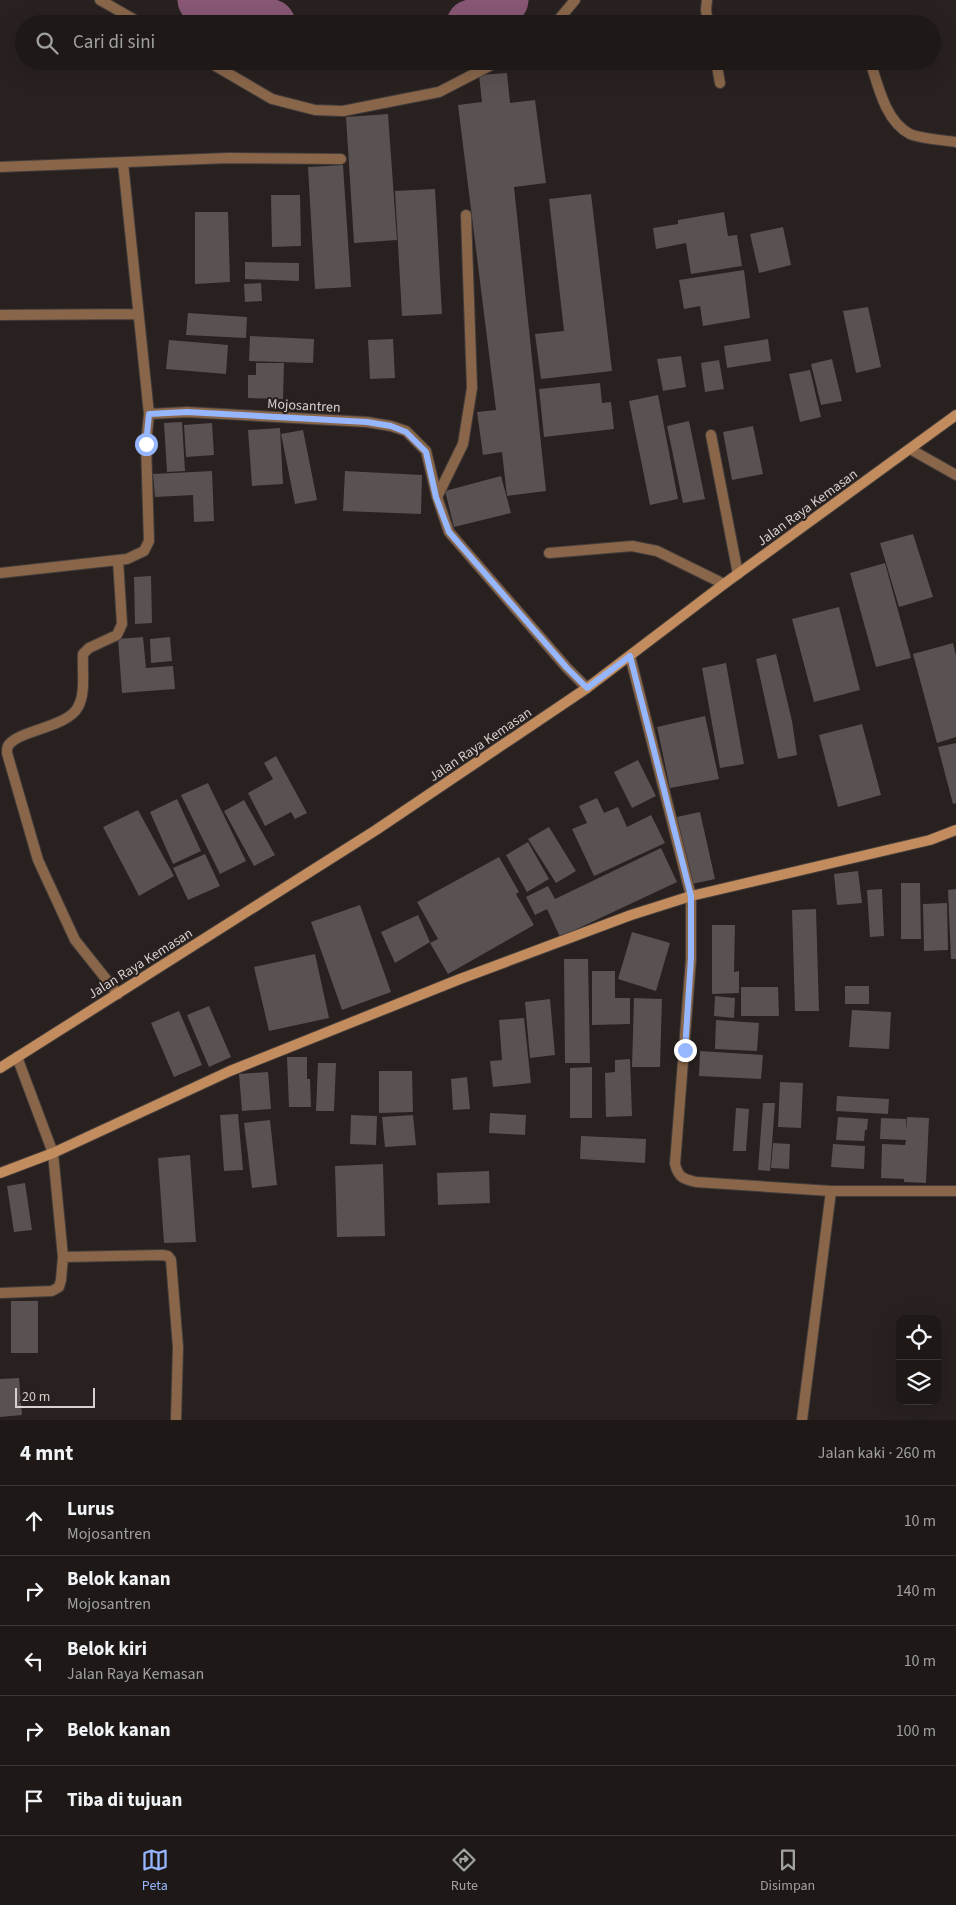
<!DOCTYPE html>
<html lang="id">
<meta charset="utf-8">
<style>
:root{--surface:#1e1917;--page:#262220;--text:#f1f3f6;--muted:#a1a0a1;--line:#3c3836;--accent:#96b6fd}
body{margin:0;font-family:"Source Sans 3",sans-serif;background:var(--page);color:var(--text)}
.controls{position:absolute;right:15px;bottom:15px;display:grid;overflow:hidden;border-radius:10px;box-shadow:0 5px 20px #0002}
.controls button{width:45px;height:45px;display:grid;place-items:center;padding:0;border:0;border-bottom:1px solid var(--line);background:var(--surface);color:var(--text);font:25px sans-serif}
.scale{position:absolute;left:15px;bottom:12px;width:80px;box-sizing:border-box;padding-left:5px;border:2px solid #d6d0cf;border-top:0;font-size:14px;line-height:18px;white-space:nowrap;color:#d6d0cf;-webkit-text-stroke:4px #28211f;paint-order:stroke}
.stop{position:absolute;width:15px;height:15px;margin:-11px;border:4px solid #96b6fd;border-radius:50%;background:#fff}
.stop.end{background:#96b6fd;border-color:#fff;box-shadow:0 1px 5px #0008}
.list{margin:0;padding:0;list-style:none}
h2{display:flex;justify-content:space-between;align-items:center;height:65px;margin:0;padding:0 20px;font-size:21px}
h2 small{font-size:16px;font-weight:400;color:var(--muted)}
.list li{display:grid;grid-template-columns:32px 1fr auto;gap:15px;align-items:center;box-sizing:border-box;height:70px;padding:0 20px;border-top:1px solid var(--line)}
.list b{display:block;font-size:19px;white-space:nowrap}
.list p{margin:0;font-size:16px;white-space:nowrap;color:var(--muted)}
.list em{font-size:16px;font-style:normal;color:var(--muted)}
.icon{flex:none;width:28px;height:28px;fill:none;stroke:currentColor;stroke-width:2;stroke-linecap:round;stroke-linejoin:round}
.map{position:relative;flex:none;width:956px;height:1420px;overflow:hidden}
.search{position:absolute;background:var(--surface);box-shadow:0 5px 20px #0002;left:15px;right:15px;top:15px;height:55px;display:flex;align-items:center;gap:12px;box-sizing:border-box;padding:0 18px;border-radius:28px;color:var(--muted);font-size:19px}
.sheet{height:415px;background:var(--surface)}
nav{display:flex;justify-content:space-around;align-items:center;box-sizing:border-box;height:70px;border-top:1px solid var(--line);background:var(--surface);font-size:14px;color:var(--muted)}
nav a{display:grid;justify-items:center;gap:2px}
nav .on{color:var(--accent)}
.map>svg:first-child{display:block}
</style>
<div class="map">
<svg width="956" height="1420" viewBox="0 0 956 1420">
<rect width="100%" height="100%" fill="#28211f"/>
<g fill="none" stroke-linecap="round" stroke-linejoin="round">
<path stroke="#875774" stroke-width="49" d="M202 0 271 24
M471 24 478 22 504 0"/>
</g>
<path fill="#5a5152" d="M507 73 510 103 535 100 546 183 514 187 546 491 507 496 502 452 483 455 477 412 496 410 458 105 482 102 479 75Z
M388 114 397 240 354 243 346 117Z
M343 165 351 287 315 289 308 167Z
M435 189 442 314 402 316 395 191Z
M591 194 612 371 541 379 535 334 564 331 549 199Z
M271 195H300L301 246 272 247Z
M195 212H228L230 282 195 284Z
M724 212 728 236 737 235 742 266 691 274 686 243 656 249 653 228 678 224V220Z
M783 227 791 265 759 273 750 234Z
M245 262 299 263V281L245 279Z
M744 270 750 318 703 326 700 306 684 309 679 280Z
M261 283 262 301 245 302 244 284Z
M868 307 881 367 856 373 843 311Z
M188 313 247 317 246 338 186 335Z
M250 336 314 339 313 363 249 361Z
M393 339 395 378 370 379 368 340Z
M768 339 771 361 727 368 724 346Z
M169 340 228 345 226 374 166 369Z
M681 356 686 387 663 391 657 359Z
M832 359 842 401 821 405 811 364Z
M719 360 724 389 705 392 701 363Z
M256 363H284L283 399 248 398V375H256Z
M810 370 821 417 800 422 789 374Z
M600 383 602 403 611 402 614 429 544 437 539 389Z
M658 395 678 499 650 505 629 401Z
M689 421 705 499 683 503 667 426Z
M182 422 185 471 167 472 164 423Z
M212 423 214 455 186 457 184 425Z
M753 426 763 474 732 480 723 432Z
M280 428 283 484 252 486 248 430Z
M303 430 317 500 295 504 281 434Z
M212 471 214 521 194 522 193 495 155 497 153 474Z
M345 471 422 475 421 514 343 511Z
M501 476 511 513 454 527 445 491Z
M913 534 933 597 899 607 880 543Z
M885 563 911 658 876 667 850 573Z
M151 576 152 623 135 624 134 577Z
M839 607 860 690 814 702 792 619Z
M143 637 146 668 173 666 175 689 122 693 118 639Z
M170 637 172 661 151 663 150 639Z
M953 643 956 656V737L937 743 913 654Z
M776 654 792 721 797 755 778 759 756 659Z
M726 663 744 764 720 768 702 668Z
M705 716 719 779 670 788 657 727Z
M862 724 881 795 838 807 819 735Z
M956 743V803L953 804 938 747Z
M276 756 307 813 295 819 291 812 265 826 248 793 273 779 264 763Z
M638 760 656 796 632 808 614 772Z
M208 783 246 861 220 874 181 795Z
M597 798 604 813 618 807 627 827 651 815 665 843 594 876 572 829 587 823 579 806Z
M177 799 201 851 173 864 150 812Z
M244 800 275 855 254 866 224 811Z
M138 810 174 876 139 896 103 827Z
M700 812 715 879 692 884 677 817Z
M549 827 576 871 556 883 528 839Z
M528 842 549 879 527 892 506 855Z
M661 848 677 882 560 937 547 909 535 915 526 897 548 886 555 899Z
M205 854 220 886 188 900 173 868Z
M499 857 519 892 516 894 534 925 448 974 430 943 438 939 417 902Z
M858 871 862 903 837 905 834 874Z
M901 883H920L921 939H901Z
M882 889 884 936 870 937 867 890Z
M956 889V959H951L948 890Z
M947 903 948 950 924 951 923 904Z
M360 905 391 992 342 1010 311 922Z
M816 909 819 1011H795L792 910Z
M418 915 430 942 395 963 381 932Z
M712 925H735L734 972 739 971V993L712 994Z
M632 932 670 943 656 991 618 979Z
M315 954 329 1018 269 1031 254 967Z
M564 959H588L590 1063H565Z
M592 971H615V998H630V1024L592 1025Z
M845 986H869V1004H845Z
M741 987H778L779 1016H741Z
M715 996 735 998 734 1018 714 1016Z
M634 998 662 999 660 1067H632Z
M550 999 555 1055 530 1058 525 1002Z
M209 1006 231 1057 209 1067 187 1015Z
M852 1010 891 1012 889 1049 849 1047Z
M179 1011 202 1065 174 1077 151 1023Z
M524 1018 531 1083 493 1087 490 1061 502 1060 499 1020Z
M716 1020 759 1023 757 1051 715 1049Z
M700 1051 763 1055 761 1079 699 1076Z
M287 1057H307V1079H310L311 1107H289Z
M630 1059 632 1116 606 1117 605 1073 615 1072V1060Z
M318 1063H336L334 1111H316Z
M592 1067V1118H570V1068Z
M379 1071H412L413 1112 379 1113Z
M268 1072 271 1109 242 1111 239 1074Z
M467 1077 470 1109 453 1110 451 1079Z
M780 1082 803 1083 801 1128 778 1127Z
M837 1096 889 1099 888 1114 836 1111Z
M763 1103H775L770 1171 758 1170Z
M736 1108 749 1109 746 1151H733Z
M490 1113 526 1115 525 1135 489 1133Z
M238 1114 243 1170 224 1171 220 1115Z
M351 1115 377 1116 376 1145 350 1144Z
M413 1115 416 1145 385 1147 382 1117Z
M838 1117 868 1119 867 1130H865L864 1141 836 1140Z
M907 1117 929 1118 926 1183 904 1182V1179L881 1178 882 1144 905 1145 906 1140 880 1139 881 1118 906 1119V1131Z
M270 1120 277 1185 252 1188 244 1123Z
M581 1136 646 1139 645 1163 580 1159Z
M773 1143 790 1144 789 1169 771 1168Z
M833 1144 865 1146 864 1169 831 1167Z
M190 1155 196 1242 164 1243 158 1158Z
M383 1164 385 1236 337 1237 335 1166Z
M489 1171 490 1203 438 1205 437 1173Z
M25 1183 32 1230 14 1232 7 1186Z
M11 1301H38V1353H11Z
M19 1378 22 1415 0 1417V1379Z"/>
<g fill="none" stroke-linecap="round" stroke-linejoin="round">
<defs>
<path id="lane" d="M707 0 706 10 708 24
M716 61 720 83
M870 61C878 85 885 121 910 134 921 139 944 140 956 142
M910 449 956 475
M549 553 632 546 657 551 724 584"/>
<path id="street" d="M100 0 142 24
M555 24 575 0
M207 61 272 99 315 110 343 111 439 92 499 61
M123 163 149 414
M0 167 228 158 341 159
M0 315 138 314
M711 435 738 574
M437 497 463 444 472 388 466 215
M118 560 122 624 117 635 89 648 83 654C82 671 86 693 78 707 67 728 17 730 8 746 7 748 7 751 7 753L38 860 75 940 118 994
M0 573 127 559 144 551 149 541 146 444 149 414 187 412 367 422 391 426 406 431 426 451 437 497 449 532 567 668 587 688
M630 656 691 896V959L675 1164C678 1177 683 1179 696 1182L831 1191H956
M63 1257 162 1255 168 1256 171 1260 178 1347 176 1420
M0 1293 52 1291 59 1287 61 1280 63 1257 53 1153 17 1057
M802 1420 831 1191"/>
<path id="secondary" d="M0 1068 376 830 587 688 724 584 956 415
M0 1173 53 1153 230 1071 460 979 631 915 691 896 930 840 956 830"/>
</defs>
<use href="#lane" stroke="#443d3b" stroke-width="12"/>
<use href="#street" stroke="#443d3b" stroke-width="12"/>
<use href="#secondary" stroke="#443d3b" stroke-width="12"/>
<use href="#lane" stroke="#89664a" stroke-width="10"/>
<use href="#street" stroke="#89664a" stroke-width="10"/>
<use href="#secondary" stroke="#c38c5e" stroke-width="10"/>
</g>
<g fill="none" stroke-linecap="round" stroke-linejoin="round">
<path stroke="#96b6fd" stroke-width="6" d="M146 444 149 414 187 412 367 422 391 426 406 432 426 452 436 497 449 532 567 668 587 688 630 656 691 896V958L685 1050"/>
</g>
<g text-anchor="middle" stroke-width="4" stroke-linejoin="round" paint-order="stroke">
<g font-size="14" fill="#d6d0cf" stroke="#28211f">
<text transform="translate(304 405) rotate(3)" y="5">Mojosantren</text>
<text transform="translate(807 507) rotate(-36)" y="5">Jalan Raya Kemasan</text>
<text transform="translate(480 744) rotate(-34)" y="5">Jalan Raya Kemasan</text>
<text transform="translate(140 963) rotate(-32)" y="5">Jalan Raya Kemasan</text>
</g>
</g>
</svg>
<div class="controls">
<button><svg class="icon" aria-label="locate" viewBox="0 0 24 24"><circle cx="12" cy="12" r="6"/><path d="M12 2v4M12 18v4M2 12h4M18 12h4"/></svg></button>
<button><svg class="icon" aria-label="layers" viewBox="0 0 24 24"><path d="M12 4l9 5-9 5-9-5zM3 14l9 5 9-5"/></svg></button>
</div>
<div class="scale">20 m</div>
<div class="stop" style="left:146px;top:444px"></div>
<div class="stop end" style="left:685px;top:1050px"></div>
<div class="search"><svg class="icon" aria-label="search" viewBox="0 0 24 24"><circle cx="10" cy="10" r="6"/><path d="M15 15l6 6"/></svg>Cari di sini</div>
</div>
<section class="sheet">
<h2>4 mnt<small>Jalan kaki · 260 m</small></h2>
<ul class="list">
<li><svg class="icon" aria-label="ahead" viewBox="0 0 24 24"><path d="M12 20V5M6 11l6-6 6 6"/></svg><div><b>Lurus</b><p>Mojosantren</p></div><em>10 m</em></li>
<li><svg class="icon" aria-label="right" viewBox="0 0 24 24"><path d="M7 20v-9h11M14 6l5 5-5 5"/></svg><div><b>Belok kanan</b><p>Mojosantren</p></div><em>140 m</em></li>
<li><svg class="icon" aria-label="left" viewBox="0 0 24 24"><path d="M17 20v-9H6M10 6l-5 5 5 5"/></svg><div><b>Belok kiri</b><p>Jalan Raya Kemasan</p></div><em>10 m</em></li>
<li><svg class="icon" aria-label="right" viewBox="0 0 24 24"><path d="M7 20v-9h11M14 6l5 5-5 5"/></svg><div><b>Belok kanan</b></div><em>100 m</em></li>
<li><svg class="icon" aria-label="arrive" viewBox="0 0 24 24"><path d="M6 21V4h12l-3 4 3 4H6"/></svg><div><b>Tiba di tujuan</b></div></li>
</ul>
</section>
<nav>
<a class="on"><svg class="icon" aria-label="map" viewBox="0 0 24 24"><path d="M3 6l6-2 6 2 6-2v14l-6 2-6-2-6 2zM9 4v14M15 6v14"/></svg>Peta</a>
<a><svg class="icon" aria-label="directions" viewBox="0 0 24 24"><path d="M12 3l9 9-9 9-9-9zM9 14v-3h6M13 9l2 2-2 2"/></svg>Rute</a>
<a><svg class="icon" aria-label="saved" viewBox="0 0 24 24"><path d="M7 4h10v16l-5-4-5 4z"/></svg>Disimpan</a>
</nav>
